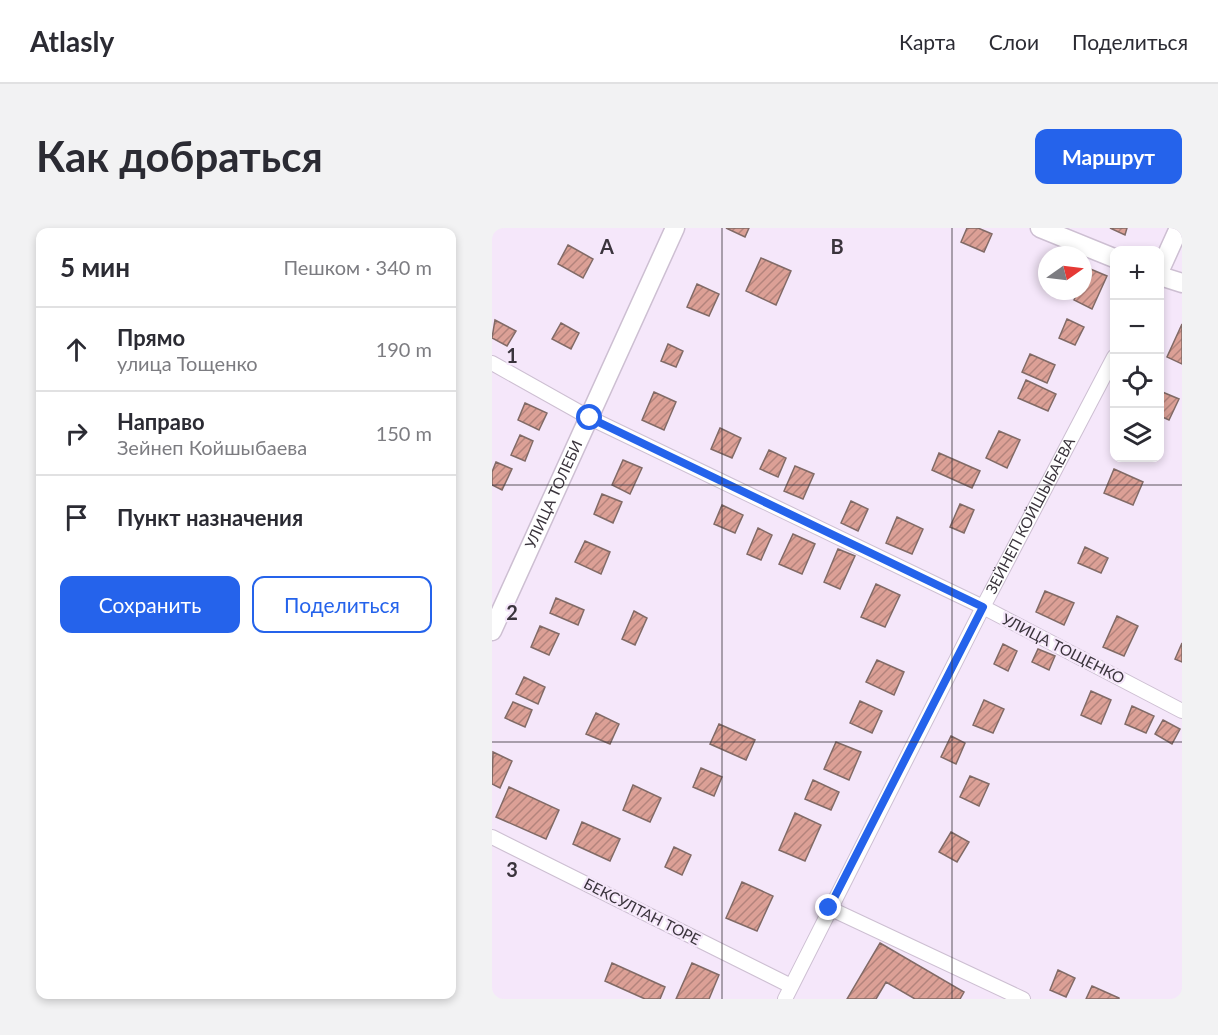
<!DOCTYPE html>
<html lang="ru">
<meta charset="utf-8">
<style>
:root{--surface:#fff;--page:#f2f2f3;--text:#2b2b33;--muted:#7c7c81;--line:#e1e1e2;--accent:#2563eb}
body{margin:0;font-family:Lato,sans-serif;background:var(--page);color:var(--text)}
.controls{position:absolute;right:18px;top:18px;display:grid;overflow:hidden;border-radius:12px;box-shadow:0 3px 9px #0003}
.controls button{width:54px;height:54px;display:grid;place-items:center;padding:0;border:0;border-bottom:2px solid var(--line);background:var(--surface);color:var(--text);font:30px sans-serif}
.compass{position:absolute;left:546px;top:18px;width:54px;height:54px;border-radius:50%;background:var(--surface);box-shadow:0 3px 9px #0003;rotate:76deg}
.stop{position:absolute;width:18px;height:18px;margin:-14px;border:4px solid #2563eb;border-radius:50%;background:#fff}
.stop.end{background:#2563eb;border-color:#fff;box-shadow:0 2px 6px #0008}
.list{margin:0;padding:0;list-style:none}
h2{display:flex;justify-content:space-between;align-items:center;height:78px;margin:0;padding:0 24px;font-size:26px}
h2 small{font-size:20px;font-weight:400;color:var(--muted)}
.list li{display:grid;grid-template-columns:39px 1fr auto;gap:18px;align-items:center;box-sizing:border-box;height:84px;padding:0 24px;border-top:2px solid var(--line)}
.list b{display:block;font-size:22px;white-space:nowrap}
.list p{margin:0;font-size:20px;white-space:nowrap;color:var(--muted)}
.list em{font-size:20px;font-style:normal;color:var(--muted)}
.actions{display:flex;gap:12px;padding:18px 24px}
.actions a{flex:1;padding:14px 0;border:2px solid var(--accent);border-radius:12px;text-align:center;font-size:21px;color:var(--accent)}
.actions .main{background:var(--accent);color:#fff}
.icon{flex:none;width:33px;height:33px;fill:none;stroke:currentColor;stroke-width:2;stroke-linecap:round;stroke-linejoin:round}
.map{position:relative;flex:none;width:690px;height:771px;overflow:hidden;border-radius:12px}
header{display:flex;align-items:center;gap:36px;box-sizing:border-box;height:84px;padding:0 30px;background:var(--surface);border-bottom:2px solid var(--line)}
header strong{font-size:28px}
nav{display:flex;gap:33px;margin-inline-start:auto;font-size:21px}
.intro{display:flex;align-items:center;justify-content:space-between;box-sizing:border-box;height:144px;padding:0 36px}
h1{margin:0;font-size:42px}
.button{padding:15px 27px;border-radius:12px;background:var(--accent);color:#fff;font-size:21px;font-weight:700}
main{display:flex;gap:36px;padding:0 36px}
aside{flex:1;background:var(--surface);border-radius:12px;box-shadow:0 3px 9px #0003}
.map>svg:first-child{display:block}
</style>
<header>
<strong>Atlasly</strong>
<nav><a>Карта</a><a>Слои</a><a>Поделиться</a></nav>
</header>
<div class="intro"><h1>Как добраться</h1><a class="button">Маршрут</a></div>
<main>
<aside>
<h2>5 мин<small>Пешком · 340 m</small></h2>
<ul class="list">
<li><svg class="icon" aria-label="ahead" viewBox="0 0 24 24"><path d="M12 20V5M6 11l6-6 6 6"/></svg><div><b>Прямо</b><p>улица Тощенко</p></div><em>190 m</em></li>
<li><svg class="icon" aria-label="right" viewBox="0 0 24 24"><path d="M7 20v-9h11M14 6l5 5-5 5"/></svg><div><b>Направо</b><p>Зейнеп Койшыбаева</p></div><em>150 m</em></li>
<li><svg class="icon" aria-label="arrive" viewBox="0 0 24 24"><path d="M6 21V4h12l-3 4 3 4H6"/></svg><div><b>Пункт назначения</b></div></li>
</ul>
<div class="actions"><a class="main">Сохранить</a><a>Поделиться</a></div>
</aside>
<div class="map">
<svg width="690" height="771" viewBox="0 0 690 771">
<defs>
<pattern id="building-hatch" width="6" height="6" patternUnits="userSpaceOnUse" patternTransform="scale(1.5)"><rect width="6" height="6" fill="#dca096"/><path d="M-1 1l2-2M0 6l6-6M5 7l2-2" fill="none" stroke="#b3837c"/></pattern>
</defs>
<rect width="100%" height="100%" fill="#f5e7fa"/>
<path fill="url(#building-hatch)" stroke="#816a66" stroke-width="1.5" d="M234 0H257L253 9Z
M475 0H486L500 6 492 24 469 14Z
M618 0H635L633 7Z
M76 17 101 31 91 50 66 36Z
M269 30 299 43 284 77 254 63Z
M596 40 615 48 600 81 582 72 586 63H591V51Z
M205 56 227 66 217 88 195 79Z
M575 91 592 99 583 117 567 110Z
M3 92 24 103 15 118 0 110Z
M69 95 87 105 79 121 60 111Z
M690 96V136L675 129Z
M176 116 191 123 184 139 169 133Z
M538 126 563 137 555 155 530 144Z
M534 152 564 166 556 183 526 170Z
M668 163 687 171 677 192 668 188Z
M162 164 184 174 172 202 150 192Z
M33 175 55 185 47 202 26 192Z
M228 200 249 210 240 230 219 221Z
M507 203 528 212 515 240 494 230Z
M28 207 41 213 33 233 19 227Z
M277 222 294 230 286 249 268 241Z
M447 225 488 243 480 260 440 242Z
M131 232 150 240 138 266 120 257Z
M4 234 20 241 10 262 0 257V244Z
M303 238 322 246 311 271 292 263Z
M622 241 651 254 641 277 612 265Z
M110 266 130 274 121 295 102 286Z
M359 273 376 281 366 303 349 295Z
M468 276 482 282 472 305 458 299Z
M230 277 251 287 243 305 222 296Z
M405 289 431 301 420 326 394 315Z
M266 300 280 307 269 332 255 326Z
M301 306 323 316 310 346 287 336Z
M93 313 118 324 109 346 83 334Z
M593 319 616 330 609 345 586 335Z
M346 321 363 328 348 361 332 354Z
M384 356 408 367 393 399 369 389Z
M553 363 582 375 572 397 544 384Z
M64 370 92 382 86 397 58 385Z
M142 383 155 390 143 417 130 411Z
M625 388 646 398 632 428 611 419Z
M48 398 67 406 57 427 39 419Z
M690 415V434L683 431Z
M511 416 525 423 516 443 502 436Z
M546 421 563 428 557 442 540 434Z
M385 432 412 444 402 467 374 454Z
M32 449 53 459 46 476 24 466Z
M599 463 619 472 609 496 589 487Z
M492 472 512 481 501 505 481 497Z
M368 473 390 483 380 505 358 495Z
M21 474 40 482 33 499 13 490Z
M640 478 662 488 654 505 633 496Z
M104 485 127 496 118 516 94 506Z
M671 492 688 501 680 516 663 506Z
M227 496 263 512 254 532 218 516Z
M459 508 473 515 464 536 449 529Z
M344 514 369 524 357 552 332 541Z
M1 524 20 533 8 560 0 556Z
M209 540 230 549 222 568 201 559Z
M478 548 497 556 487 578 468 569Z
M321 552 347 564 339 582 313 571Z
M141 557 169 570 158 594 131 582Z
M17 559 67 582 54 611 4 589Z
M303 585 329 597 313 633 287 622Z
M90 594 128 611 118 633 81 616Z
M459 604 477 614 465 634 447 624Z
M182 619 199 627 190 647 173 639Z
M250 654 281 668 265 703 234 690Z
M388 715 472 764 468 771H423L394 754 384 771H355Z
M120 735 173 759 168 771H153L113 753Z
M200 735 227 747 217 771H184Z
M566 742 583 750 574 769 558 762Z
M600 758 627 770V771H594Z"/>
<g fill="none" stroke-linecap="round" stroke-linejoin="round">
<defs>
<g id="minor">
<path d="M0 135 98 190 491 379 690 483"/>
<path d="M0 609 299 758"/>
<path d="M337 680 531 771"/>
<path id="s1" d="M293 771 491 379 622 129"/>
</g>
<g id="tertiary">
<path d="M548 0 622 30"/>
<path d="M668 42 687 0"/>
<path d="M668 48 690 55"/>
<path id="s2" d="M0 403 183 0"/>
</g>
</defs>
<use href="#minor" stroke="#cdbfd2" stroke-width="16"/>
<use href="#tertiary" stroke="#cdbfd2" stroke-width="21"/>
<use href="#minor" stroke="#fff" stroke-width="14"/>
<use href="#tertiary" stroke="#fff" stroke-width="18"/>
</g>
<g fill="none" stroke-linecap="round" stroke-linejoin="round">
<path stroke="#2563eb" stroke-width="8" d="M98 190 491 379 337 680"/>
</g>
<path fill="none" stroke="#3a343c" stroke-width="1.5" stroke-opacity="0.55" d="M230 0V771M460 0V771M0 257H690M0 514H690"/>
<g text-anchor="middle" stroke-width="4.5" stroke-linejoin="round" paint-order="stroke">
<g font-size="15" fill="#3a343c" stroke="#f5e7fa">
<text dy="5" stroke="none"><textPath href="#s2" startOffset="150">УЛИЦА ТОЛЕБИ</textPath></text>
<text dy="5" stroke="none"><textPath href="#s1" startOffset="542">ЗЕЙНЕП КОЙШЫБАЕВА</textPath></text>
<text transform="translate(571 421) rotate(27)" y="5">УЛИЦА ТОЩЕНКО</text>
<text transform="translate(150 684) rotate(27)" y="5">БЕКСУЛТАН ТОРЕ</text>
</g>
</g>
<g font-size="20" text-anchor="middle" font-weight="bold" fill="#3a343c" stroke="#f5e7fa" stroke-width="4.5" stroke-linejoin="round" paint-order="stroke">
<text x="115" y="26">A</text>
<text x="345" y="26">B</text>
<text x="20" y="135">1</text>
<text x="20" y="392">2</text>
<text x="20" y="649">3</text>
</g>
</svg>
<div class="controls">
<button>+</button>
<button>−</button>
<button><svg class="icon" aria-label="locate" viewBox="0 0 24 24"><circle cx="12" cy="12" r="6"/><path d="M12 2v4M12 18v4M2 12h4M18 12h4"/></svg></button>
<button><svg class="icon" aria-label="layers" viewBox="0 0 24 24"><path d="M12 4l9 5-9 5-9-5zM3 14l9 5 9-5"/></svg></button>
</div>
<svg class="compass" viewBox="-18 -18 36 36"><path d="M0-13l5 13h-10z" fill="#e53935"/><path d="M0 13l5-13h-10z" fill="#7c7c81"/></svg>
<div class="stop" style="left:98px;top:190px"></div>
<div class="stop end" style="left:337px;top:680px"></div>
</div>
</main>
